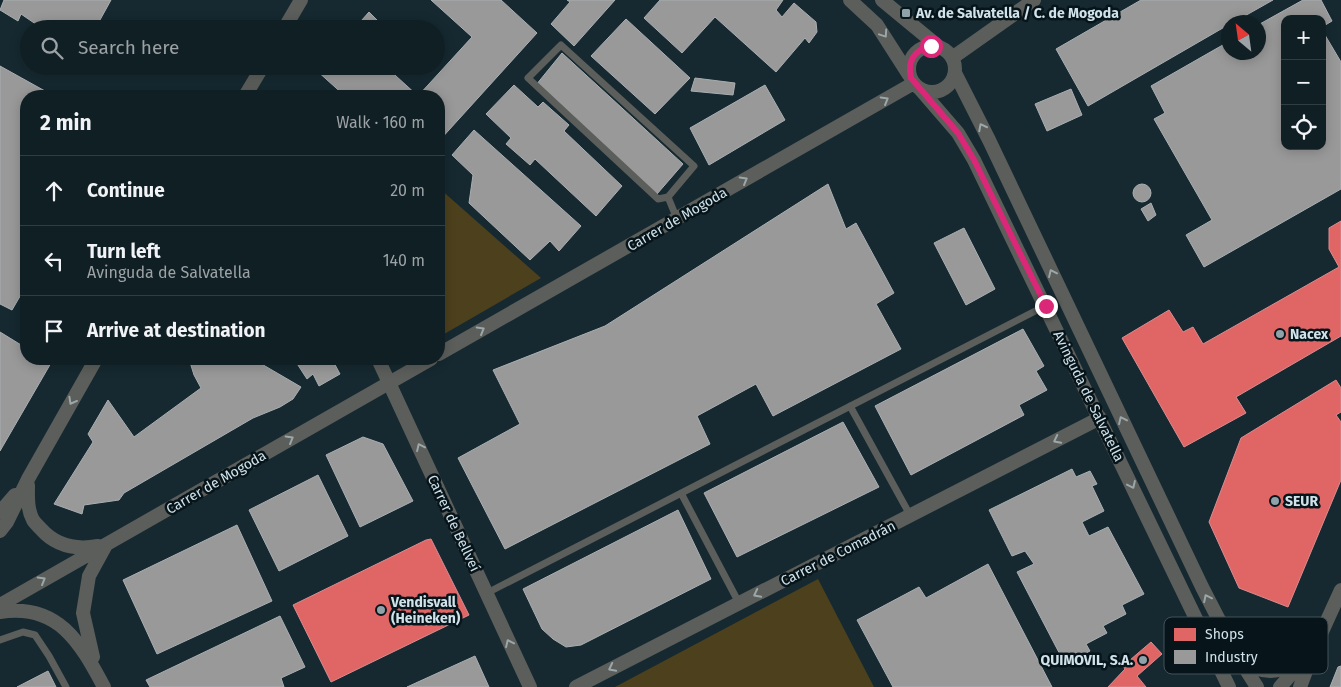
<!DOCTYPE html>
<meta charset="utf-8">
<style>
:root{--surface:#101f24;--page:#19272c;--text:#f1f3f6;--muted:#9ca2a6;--line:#303d41}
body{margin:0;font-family:"Fira Sans",sans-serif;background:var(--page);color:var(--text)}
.controls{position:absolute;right:15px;top:15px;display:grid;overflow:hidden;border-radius:10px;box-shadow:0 2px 12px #0003}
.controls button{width:45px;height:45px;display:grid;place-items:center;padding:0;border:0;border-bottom:1px solid var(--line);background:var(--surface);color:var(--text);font:25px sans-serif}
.compass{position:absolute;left:1221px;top:15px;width:45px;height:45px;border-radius:50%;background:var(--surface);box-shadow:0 2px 12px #0003;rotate:331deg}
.stop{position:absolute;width:15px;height:15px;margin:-11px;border:4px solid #db2777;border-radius:50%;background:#fff}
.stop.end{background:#db2777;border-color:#fff;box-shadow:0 1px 5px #0008}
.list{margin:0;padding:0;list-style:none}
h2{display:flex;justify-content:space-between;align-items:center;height:65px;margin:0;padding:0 20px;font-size:21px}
h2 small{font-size:16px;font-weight:400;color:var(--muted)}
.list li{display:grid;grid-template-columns:32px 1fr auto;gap:15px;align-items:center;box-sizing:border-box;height:70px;padding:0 20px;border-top:1px solid var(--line)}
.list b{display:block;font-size:19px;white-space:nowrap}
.list p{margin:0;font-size:16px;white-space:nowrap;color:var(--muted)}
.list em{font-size:16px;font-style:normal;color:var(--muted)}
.icon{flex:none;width:28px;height:28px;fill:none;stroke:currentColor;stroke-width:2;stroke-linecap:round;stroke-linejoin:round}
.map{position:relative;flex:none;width:1341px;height:687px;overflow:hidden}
.search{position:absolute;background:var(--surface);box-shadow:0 2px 12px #0003;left:20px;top:20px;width:425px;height:55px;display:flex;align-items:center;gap:12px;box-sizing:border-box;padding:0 18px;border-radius:28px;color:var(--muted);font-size:19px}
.panel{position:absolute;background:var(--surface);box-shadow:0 2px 12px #0003;left:20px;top:90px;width:425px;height:275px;border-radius:20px}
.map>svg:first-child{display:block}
</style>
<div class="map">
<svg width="1341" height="687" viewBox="0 0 1341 687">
<rect width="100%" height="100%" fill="#162930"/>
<path fill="#4d401d" d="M439 188 541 278 439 337Z
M818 579 874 687H615Z"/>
<path fill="#e06666" stroke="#db8b8e" d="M1341 221V336L1236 397 1246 413 1184 447 1122 338 1169 310 1183 332 1193 327 1203 344 1339 267 1329 249V228Z
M1336 380 1341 388V412L1336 415 1341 422V480L1288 607 1239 588 1209 522 1241 438Z
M431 539 469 615 331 682 293 605 426 540Z
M1151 642 1162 654 1137 676 1146 687H1108L1125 669 1123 666Z"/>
<path fill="#999" stroke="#aaafb1" d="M4 0H111L95 29H54L47 25 45 29H43L21 14 18 21 0 10Z
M431 0H501L537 33 439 141V96H345L316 70 319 66H385L418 96 472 37Z
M567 0H615L574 46 551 24 570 2Z
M660 0H783L776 10 782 17 794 3 816 22 817 32 809 43 805 38 776 72 715 17 682 53 644 18Z
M1141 0H1273L1234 22H1228V25L1088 106 1056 49Z
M1303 0H1321L1332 21 1322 27V19H1285V146H1322V30L1341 62V189L1204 267 1186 235 1212 220 1154 119 1165 113 1151 86 1228 42V52H1258V25Z
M369 12 379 22 373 29H354Z
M626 19 690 78 655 114 591 56Z
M562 53 683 164 657 194 536 85Z
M0 66 45 91 42 96H26V286L12 310 0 304Z
M695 78 735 83 733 95 691 91Z
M514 85 538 107 543 102 569 125 564 131 622 186 596 216 535 159 530 165 506 144 511 138 486 114Z
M765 85 785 120 709 165 690 128Z
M1071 89 1082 115 1047 131 1035 104Z
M474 130 581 226 559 251 550 241 530 260 469 203 473 175 452 155Z
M828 184 846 229 856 223 894 293 876 304 901 349 773 416 756 384 697 416 710 444 505 549 458 458 520 424 493 370 605 326Z
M1133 193a9 9 0 1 1 18 0a9 9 0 1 1-18 0Z
M1151 203 1156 215 1148 221 1141 209Z
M964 228 995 289 966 305 934 243Z
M1023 329 1044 366 1036 371 1047 390 1019 405 1024 415 911 475 875 406Z
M0 332 26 348V359H44L51 363 0 451Z
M189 359H253L301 387 293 399 280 407 253 418 124 493 119 500 84 505 82 514 54 504 93 442 88 434 108 400 134 437 201 388 194 375Z
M294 359H332L340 374 319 386 313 374 307 379Z
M843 422 879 487 737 557 704 493Z
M363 437 383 444 413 501 360 527 326 455Z
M1072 469 1076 477 1090 471 1097 484 1092 486 1104 511 1082 522 1089 536 1108 527 1144 594 1122 605 1126 614 1103 626 1107 633 1086 644 1090 651 1065 664 1017 572 1034 564 1025 551 1012 556 989 510Z
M318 475 348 536 279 571 249 510Z
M678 510 711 579 581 645 566 647 553 639 542 629 523 589Z
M237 525 272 601 157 654 123 580Z
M988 564 1052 687H893L857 620 919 587 926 598Z
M280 616 305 667 281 678 284 687H150L146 680Z
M475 656 489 687H407Z
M1341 666V687H1330L1338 667Z
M48 671 56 687H17Z"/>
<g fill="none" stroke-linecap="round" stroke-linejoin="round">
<path stroke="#5b5e5a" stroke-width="7" d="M668 197 658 199 528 78 561 45 694 166 668 197 677 219
M850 406 910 515
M681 493 739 603
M487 593 1045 306
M0 640 23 632 35 635 49 656 66 687"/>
<path stroke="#5b5e5a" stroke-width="14" d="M850 0 877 25 909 75
M882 0 939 47
M284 29 301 0
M909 69a23 23 0 1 1 46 0a23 23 0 1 1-46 0Z
M952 58 1034 0
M955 73 989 140 1202 587 1238 657 1257 687
M920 89 958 133 974 160 1229 687
M245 96 263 66
M439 354 914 83
M378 359 530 687
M28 485C28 496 27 509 33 520 35 523 38 526 41 529 56 546 76 550 98 546
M0 512 15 495
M0 531 7 522 28 479 96 359
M0 605 431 359
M0 612C58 603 80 642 104 687
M93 657 83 613 89 576 106 545
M1242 660C1271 682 1290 668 1315 647
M576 687 1100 418
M1280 687 1300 664
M1300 687 1315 647 1341 590"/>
</g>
<defs><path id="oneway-chevron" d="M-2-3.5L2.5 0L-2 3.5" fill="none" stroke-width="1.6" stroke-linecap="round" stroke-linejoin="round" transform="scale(1.25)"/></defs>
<g stroke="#9ba7a9">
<use href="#oneway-chevron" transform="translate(884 34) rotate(56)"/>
<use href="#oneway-chevron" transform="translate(885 100) rotate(-30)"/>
<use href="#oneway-chevron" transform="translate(982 127) rotate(-117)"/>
<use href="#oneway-chevron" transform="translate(744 180) rotate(-30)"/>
<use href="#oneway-chevron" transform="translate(1052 273) rotate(-115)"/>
<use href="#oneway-chevron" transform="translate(481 330) rotate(-30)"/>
<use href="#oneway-chevron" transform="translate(72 401) rotate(119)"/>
<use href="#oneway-chevron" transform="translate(1122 420) rotate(-115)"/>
<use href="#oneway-chevron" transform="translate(290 439) rotate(-30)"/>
<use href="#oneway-chevron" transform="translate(1057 440) rotate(153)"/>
<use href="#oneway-chevron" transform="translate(420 447) rotate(-115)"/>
<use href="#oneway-chevron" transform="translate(1132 485) rotate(65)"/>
<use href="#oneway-chevron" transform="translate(42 580) rotate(-30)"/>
<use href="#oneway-chevron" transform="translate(757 594) rotate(153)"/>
<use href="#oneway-chevron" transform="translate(1207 598) rotate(-116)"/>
<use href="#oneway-chevron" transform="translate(509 643) rotate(-115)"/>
<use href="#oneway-chevron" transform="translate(612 668) rotate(153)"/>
</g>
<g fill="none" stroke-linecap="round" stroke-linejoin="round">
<path stroke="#db2777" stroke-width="6" d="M931 46C914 50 907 61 911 78L958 133 974 160 1046 306"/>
</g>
<g fill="#8fa1a9" stroke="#07141a" stroke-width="2">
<rect x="901" y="8" width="10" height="10" rx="2.5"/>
<circle cx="1280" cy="334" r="5"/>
<circle cx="1275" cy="501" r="5"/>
<circle cx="381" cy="610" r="5"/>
<circle cx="1143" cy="660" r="5"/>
</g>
<g text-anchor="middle" stroke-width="5" stroke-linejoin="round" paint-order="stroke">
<g font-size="14" font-weight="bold" fill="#d0e2ea" stroke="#07141a" text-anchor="start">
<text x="916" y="18">Av. de Salvatella / C. de Mogoda</text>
<text x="1290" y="339">Nacex</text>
<text x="1285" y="506">SEUR</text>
<text x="391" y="607">Vendisvall<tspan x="391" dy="16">(Heineken)</tspan></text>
<text x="1133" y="665" text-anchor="end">QUIMOVIL, S.A.</text>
</g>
<g font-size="14" fill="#d0e2ea" stroke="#07141a">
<text transform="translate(677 219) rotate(-30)" y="5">Carrer de Mogoda</text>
<text transform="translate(1089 396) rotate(64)" y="5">Avinguda de Salvatella</text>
<text transform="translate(216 482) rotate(-30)" y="5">Carrer de Mogoda</text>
<text transform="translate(454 523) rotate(65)" y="5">Carrer de Bellveí</text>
<text transform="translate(838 553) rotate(-27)" y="5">Carrer de Comadrán</text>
</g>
</g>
<rect x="1164" y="617" width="164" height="57" rx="8" fill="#07141a" stroke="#435258" stroke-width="1"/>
<rect x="1174" y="628" width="22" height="13" fill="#e06666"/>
<rect x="1174" y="650" width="22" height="14" fill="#999"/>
<g font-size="14" fill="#d0e2ea">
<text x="1205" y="639">Shops</text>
<text x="1205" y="662">Industry</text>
</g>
</svg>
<div class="controls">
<button>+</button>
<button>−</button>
<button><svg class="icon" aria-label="locate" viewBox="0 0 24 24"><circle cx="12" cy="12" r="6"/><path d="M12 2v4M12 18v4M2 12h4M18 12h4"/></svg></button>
</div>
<svg class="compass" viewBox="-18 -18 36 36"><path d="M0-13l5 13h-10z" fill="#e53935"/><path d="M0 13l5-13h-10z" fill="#9ca2a6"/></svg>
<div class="stop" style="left:931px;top:46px"></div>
<div class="stop end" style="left:1046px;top:306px"></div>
<div class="search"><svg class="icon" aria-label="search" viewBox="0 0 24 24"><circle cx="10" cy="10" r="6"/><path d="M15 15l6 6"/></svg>Search here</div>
<section class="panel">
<h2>2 min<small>Walk · 160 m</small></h2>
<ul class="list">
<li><svg class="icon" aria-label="ahead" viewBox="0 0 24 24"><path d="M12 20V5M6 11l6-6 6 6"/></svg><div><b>Continue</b></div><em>20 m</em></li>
<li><svg class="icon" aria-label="left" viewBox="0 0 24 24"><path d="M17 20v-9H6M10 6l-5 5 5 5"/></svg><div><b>Turn left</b><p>Avinguda de Salvatella</p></div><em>140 m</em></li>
<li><svg class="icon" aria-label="arrive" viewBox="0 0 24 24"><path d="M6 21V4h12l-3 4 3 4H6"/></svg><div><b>Arrive at destination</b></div></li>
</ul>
</section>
</div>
